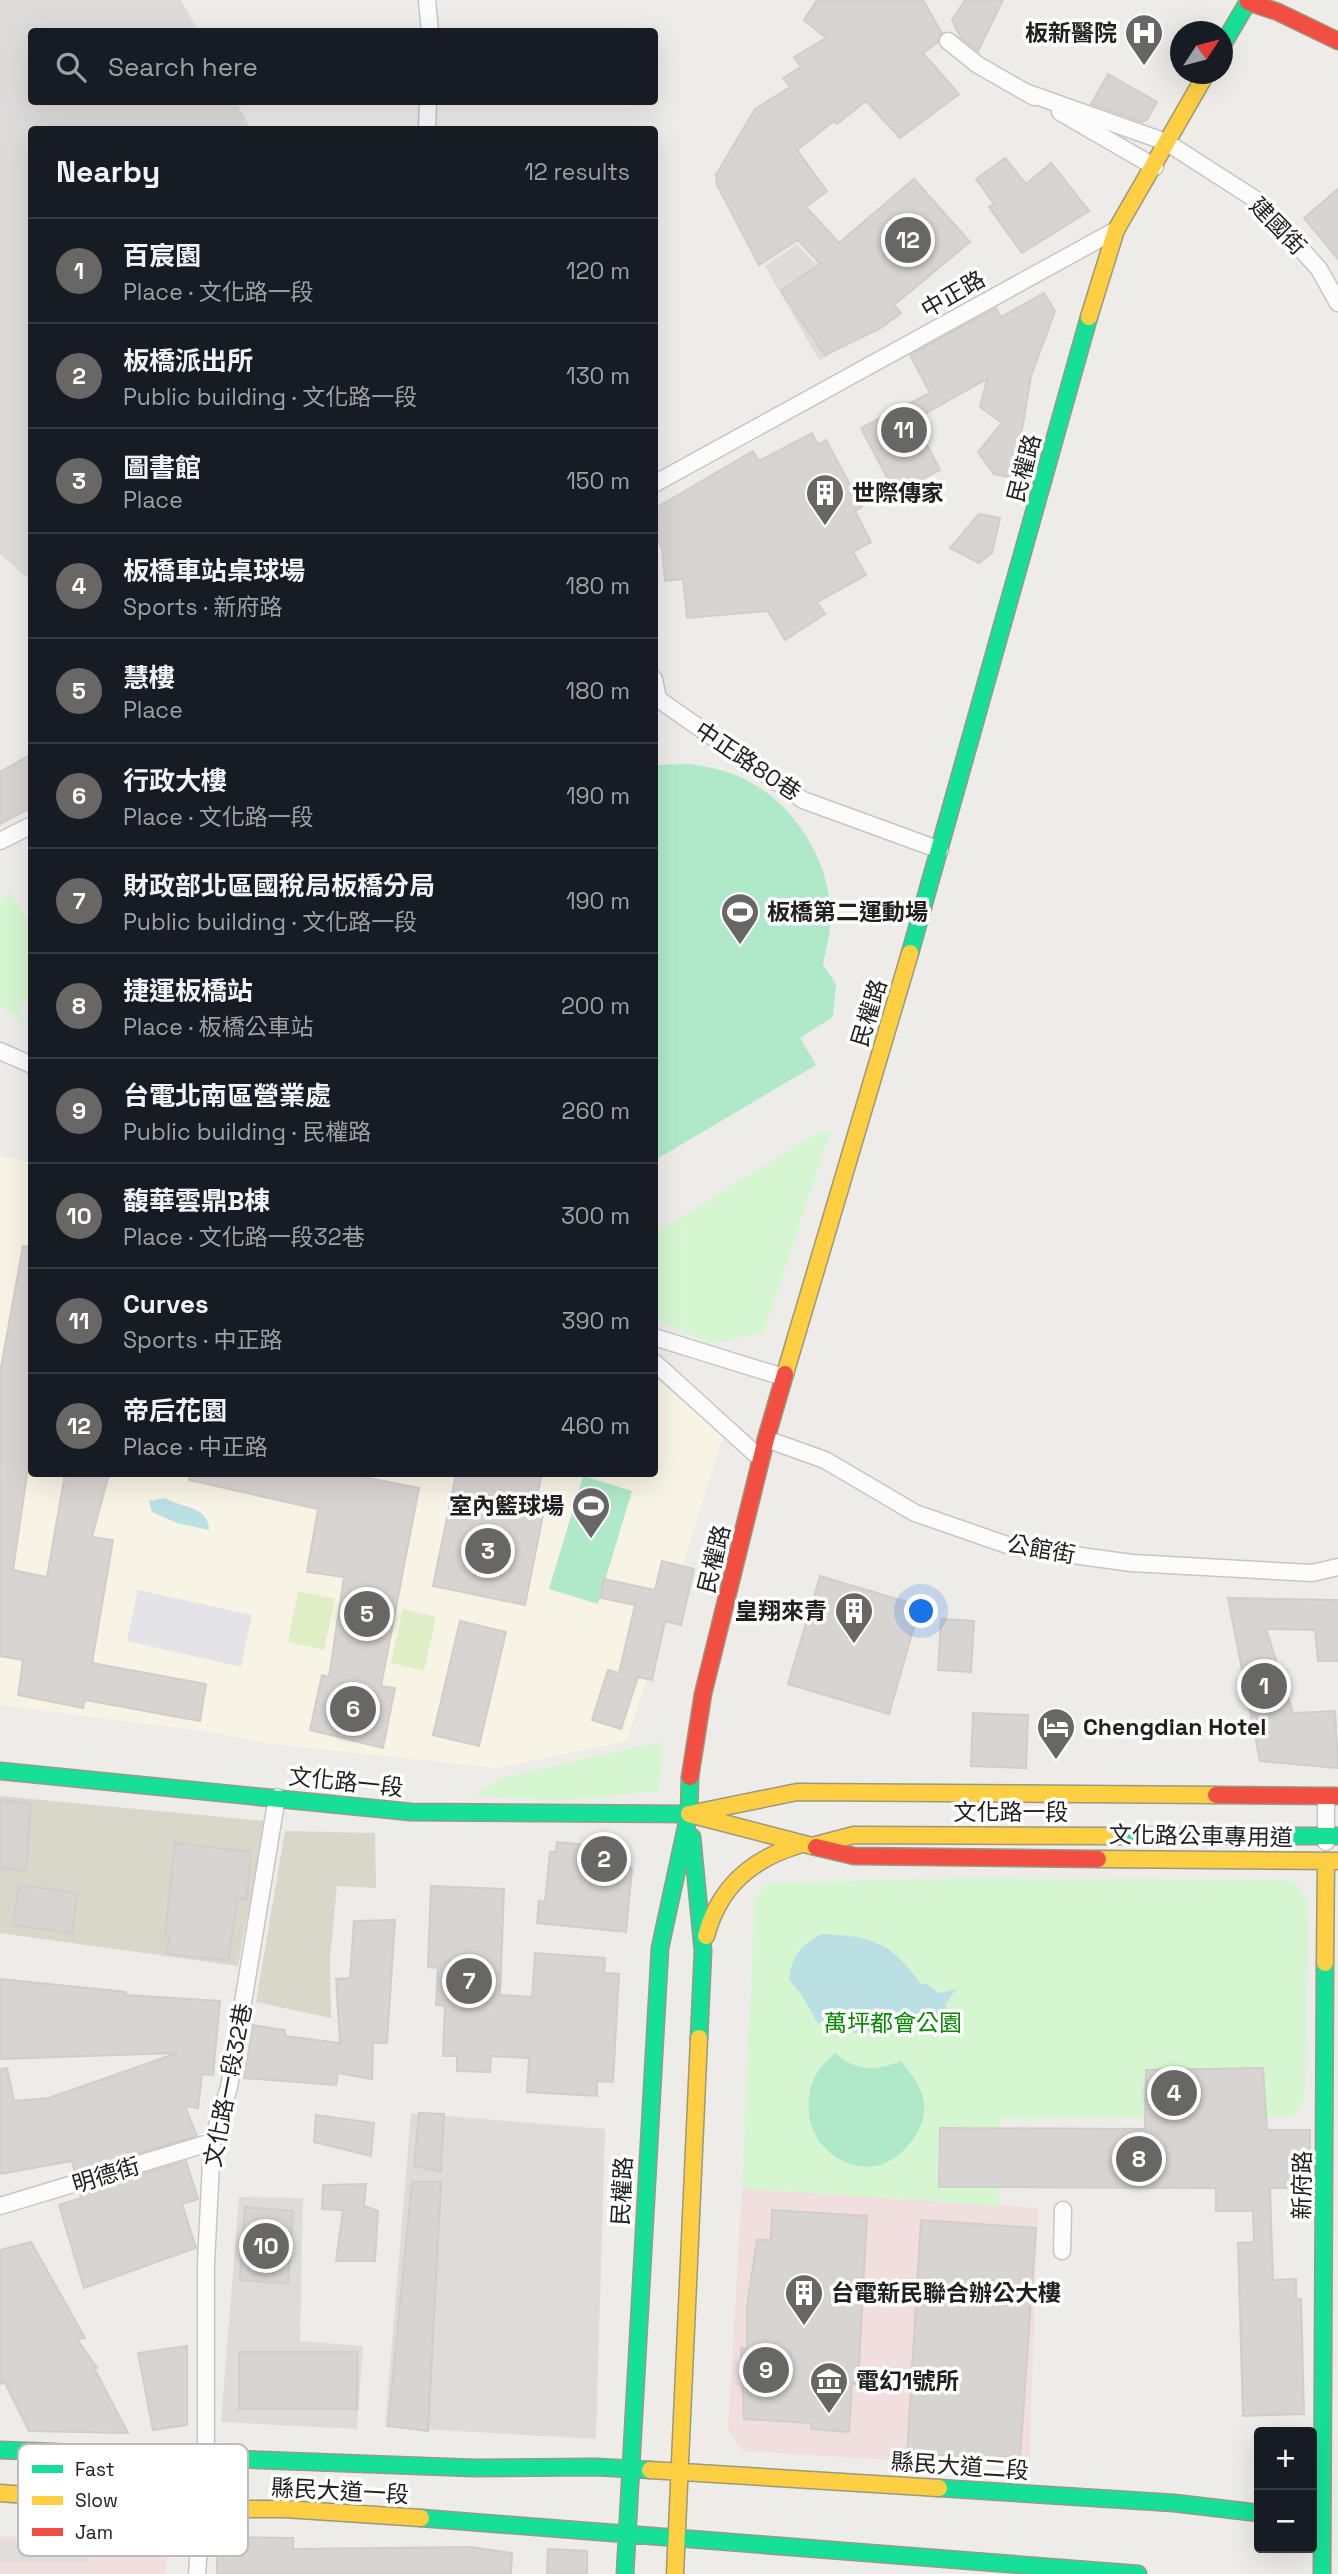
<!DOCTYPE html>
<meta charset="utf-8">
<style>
:root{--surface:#171b24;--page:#20242c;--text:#f1f3f6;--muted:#9ea1a6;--line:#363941;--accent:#686766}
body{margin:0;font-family:"Space Grotesk","Noto Sans TC",sans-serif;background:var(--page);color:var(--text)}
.controls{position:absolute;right:21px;bottom:21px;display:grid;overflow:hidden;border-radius:7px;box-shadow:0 7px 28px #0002}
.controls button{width:63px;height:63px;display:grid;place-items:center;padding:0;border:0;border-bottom:2px solid var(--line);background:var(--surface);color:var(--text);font:35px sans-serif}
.compass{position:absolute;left:1170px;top:21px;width:63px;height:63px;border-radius:50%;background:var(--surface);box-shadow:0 7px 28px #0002;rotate:54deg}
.you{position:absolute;left:922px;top:1612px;width:24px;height:24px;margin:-18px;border:5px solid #fff;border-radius:50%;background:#1a73e8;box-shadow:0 0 0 10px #1a73e833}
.badge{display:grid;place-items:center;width:46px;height:46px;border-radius:50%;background:var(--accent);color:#fff;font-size:23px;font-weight:700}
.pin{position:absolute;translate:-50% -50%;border:4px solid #fff;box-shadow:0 2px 7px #0006}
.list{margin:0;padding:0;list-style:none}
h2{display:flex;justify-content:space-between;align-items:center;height:91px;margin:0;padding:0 28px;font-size:30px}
h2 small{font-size:23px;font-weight:400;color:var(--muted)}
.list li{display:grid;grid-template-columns:46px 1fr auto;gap:21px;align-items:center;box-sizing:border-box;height:105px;padding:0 28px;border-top:2px solid var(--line)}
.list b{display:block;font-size:26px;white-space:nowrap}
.list p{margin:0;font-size:23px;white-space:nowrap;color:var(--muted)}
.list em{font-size:23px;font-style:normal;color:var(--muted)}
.icon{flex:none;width:38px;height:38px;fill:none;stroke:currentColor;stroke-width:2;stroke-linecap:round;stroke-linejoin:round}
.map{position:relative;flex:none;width:1338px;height:2574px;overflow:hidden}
.search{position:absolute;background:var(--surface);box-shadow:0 7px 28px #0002;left:28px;top:28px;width:630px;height:77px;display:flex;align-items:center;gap:18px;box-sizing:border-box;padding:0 24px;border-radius:7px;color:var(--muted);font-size:26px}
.panel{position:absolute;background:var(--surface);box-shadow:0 7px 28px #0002;left:28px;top:126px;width:630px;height:1351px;border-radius:7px}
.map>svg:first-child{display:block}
</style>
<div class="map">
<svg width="1338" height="2574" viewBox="0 0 1338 2574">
<rect width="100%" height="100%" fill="#eeece9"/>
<path fill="#dddcda" d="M0 0H181L198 31 32 32V102H236L251 129 32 130 31 581 0 554Z
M797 244 877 330 819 360 765 266Z
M411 2113 605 2129 596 2439 385 2427Z
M239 2197 303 2198 300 2341 363 2346 357 2429 221 2422Z"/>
<path fill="#f1dfdf" d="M742 2188 1038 2208 1029 2468 743 2451 728 2431Z
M170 2534 165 2574H0V2536Z"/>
<path fill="#f7f4e5" d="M0 1156 31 1162 32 1474H654L655 1378 723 1436 627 1741 497 1768 273 1744 210 1732 0 1705Z"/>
<path fill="#d9d6ca" d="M0 1796 265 1821 238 1966 0 1933Z
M285 1831 375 1833 376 1888 337 1886 330 1958 331 2018 256 2002Z"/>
<path fill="#dfeec5" d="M298 1591 335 1599 324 1650 288 1642Z
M403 1609 436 1617 424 1671 391 1663Z"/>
<path fill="#d6f6d2" d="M11 892 31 926V998L17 1006 28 1023 0 1006V899Z
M830 1132 764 1332 711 1344 655 1319V1233L817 1133Z
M663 1741 659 1791 560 1801 474 1795 505 1777Z
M958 1878 1286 1880 1298 1884 1308 1903 1305 2099 1292 2116 1000 2119 999 2206 742 2188 755 1898 765 1885 772 1883Z"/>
<path fill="#b0e9ca" d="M690 764C702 766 715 768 727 772 790 792 836 863 830 928 829 940 825 953 823 965L836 984 833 1017 800 1038 816 1065 655 1160V765Z
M583 1476 632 1491 598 1604 549 1589Z
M835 2053C857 2072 874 2071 901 2061 910 2073 922 2087 924 2102 928 2129 901 2161 876 2166 843 2172 811 2144 809 2113 807 2085 815 2071 835 2053Z"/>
<path fill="#dedddc" d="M0 2541H87L88 2562H0Z"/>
<path fill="#e3e3e8" d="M138 1590 252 1615 241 1667 127 1641Z"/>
<path fill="#bae0e4" d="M165 1498C181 1508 209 1506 209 1530L177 1523 152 1512 149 1501Z
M822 1934C872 1936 891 1942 921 1984H927L939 1993 956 1989 945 2005 952 2017C922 2008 895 2016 869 2032L864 2027 854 2034 837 2010 818 2024 802 1995 789 1980C791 1956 801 1945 822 1934Z"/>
<path fill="#d7d4d1" stroke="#d2cdca" stroke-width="2" d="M817 0H923L942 33 938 42 923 53 959 94 900 138 866 101 837 124 834 121 797 150 827 191 806 207 839 243 914 179 970 242 894 305 901 313 881 328 825 355 781 291 820 264 798 240 759 265 717 185 716 175 755 109 790 87 783 78 801 67 794 57 826 38 804 20Z
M965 0H1003L978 51 961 38 952 20Z
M1108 74 1157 102 1147 120 1142 122 1091 104Z
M1005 158 1026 184 1051 163 1089 211 1022 253 989 207 994 204 976 179Z
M1338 189V259L1304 218Z
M1044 293 1055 311 1031 376 1014 478 994 474 978 452 1002 423 980 407 987 379 914 420 940 470 895 493 861 428 930 393 910 355 996 308 1001 317Z
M812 433 818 445 826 440 862 507 855 511 871 542 853 552 866 575 817 602 825 614 785 640 768 611 687 618 683 579 665 581 662 548 654 534V509L753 451 759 461Z
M979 514 1000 518 992 553 979 563 950 548Z
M32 754V807L0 824V772Z
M23 1246 32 1247V1441L13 1570 47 1577 65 1474H109L92 1537 113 1540 92 1663 206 1684 200 1721 85 1700 83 1708 18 1695 23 1660 0 1656V1373Z
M190 1474H349L419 1488 381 1686 395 1688 383 1748 310 1730 322 1675 329 1677 344 1577 307 1572 318 1509 189 1480Z
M456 1474H542L533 1513 543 1515 525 1605 433 1586Z
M662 1561 694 1569 681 1625 665 1621 652 1680 638 1677 621 1729 592 1720 608 1670 619 1673 635 1605 601 1598 604 1579 655 1590Z
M820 1576 920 1606 889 1714 788 1684Z
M1228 1598 1338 1600V1661H1318L1315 1630 1266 1629 1293 1713 1335 1711 1338 1768 1260 1761Z
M941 1619 974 1621 971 1672 938 1670Z
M460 1621 506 1632 479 1746 433 1735Z
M973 1713 1028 1715 1026 1768 971 1766Z
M0 1800 31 1804 26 1871 0 1867Z
M557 1842 618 1848 632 1870 626 1932 537 1923 539 1901 545 1902 550 1852H556Z
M175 1843 251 1852 247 1899 237 1898 229 1960 167 1954 169 1936 165 1935Z
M19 1885 77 1893 72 1933 13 1925Z
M431 1886 504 1889 500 1995 532 1997 535 1953 605 1958 604 1973 619 1974 613 2082 597 2081V2096L527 2092 529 2058 491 2056 490 2072 457 2071V2056H443L445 2006 436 2005 438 1968 428 1967Z
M395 1920 387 2043H373L372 2079 338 2073 336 2085 244 2078 253 2025 285 2030V2036L340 2043 336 1979 350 1978 354 1921Z
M0 1979 126 1992V1995L220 2001 213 2075 202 2074 198 2108 185 2106 197 2136 75 2172 72 2161 0 2174V2069L7 2068 14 2101 49 2098 177 2053 0 2059Z
M1263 2068 1267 2130H1310V2188H1270L1273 2280 1296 2279V2299H1301L1304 2414 1243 2416 1238 2243 1254 2242 1253 2211H1216V2188L939 2187 940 2128 1145 2129 1146 2070Z
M419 2113 444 2114 441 2172 414 2166Z
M316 2115 374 2123 371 2156 314 2142Z
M186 2161 198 2199 182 2204 196 2248 84 2288 59 2205 81 2198 80 2193Z
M412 2182H441L428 2431 388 2426Z
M366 2184 364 2206 378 2211 375 2261H336L343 2210 322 2209 323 2185Z
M245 2207 293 2211 288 2284 240 2280Z
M772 2210 867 2216 858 2384H852L849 2432 811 2429V2423L744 2419 741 2348 747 2349V2306L757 2240H771Z
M921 2220 1036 2228 1020 2458 907 2454Z
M31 2242 85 2338 77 2339 97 2368H94L128 2433 29 2431 5 2383 0 2384V2250Z
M187 2346V2425L153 2430 138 2353Z
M239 2352H357V2409H239Z
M217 2537 293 2538V2549L470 2547 512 2553 511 2574H217Z
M548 2549 587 2551V2574H547Z"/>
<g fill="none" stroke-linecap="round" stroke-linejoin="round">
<defs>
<path id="street" d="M427 0 430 32
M948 41 978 65 1034 97
M1025 92 1166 142 1258 201 1319 269 1338 303
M1060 112 1155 167
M427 130 428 102
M654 484 1116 230
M654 679 658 699 803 800 940 850
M0 841 32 825
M0 1051 32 1065
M654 1337 783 1377
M654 1362 761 1459
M766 1439 825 1460 915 1513 1013 1547 1132 1563 1312 1573 1338 1567
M1326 1842V1796
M0 2206 212 2142
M1062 2251 1063 2210
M197 2574 206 2460V2263L212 2142 229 2087 277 1797"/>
<path id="fast" d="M1222 46 1249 0
M910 953 1089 317
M0 1771 411 1812 689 1814 690 1777
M1111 1836H1338
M692 1837 703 1951 699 2038
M0 2450 474 2468 596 2467 650 2470
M939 2488 1174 2503 1259 2513
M421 2518 1138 2574
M625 2574 660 1948 689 1814
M1322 2574 1325 1963"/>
<path id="slow" d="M1089 317 1116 230 1206 74
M785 1374 910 953
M694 1813 797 1792 1216 1795
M689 1814 812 1846 854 1835 1111 1836
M1098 1859 1338 1861
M706 1936C719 1887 751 1859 799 1845
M1325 1963 1326 1861
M650 2470 939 2488
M0 2493 204 2509H285L421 2518
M675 2574 699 2038"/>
<path id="jam" d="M1248 2 1278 12 1338 41
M690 1777 703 1694 766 1439 785 1374
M1216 1795 1338 1796
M816 1847 854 1856 1098 1859"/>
</defs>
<use href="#street" stroke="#c7c6c5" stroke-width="19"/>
<use href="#fast" stroke="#9a997f" stroke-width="19"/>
<use href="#slow" stroke="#9a997f" stroke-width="19"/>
<use href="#jam" stroke="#9a997f" stroke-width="19"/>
<use href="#street" stroke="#fcfcfc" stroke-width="16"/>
<use href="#fast" stroke="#16e098" stroke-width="16"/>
<use href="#slow" stroke="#ffcf43" stroke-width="16"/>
<use href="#jam" stroke="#f24e42" stroke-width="16"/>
</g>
<defs>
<symbol id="hospital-pin" viewBox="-11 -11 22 30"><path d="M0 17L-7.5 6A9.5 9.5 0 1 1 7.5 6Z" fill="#686766" stroke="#fff"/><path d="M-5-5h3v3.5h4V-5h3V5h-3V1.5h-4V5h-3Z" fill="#fff"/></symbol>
<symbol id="building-pin" viewBox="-11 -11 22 30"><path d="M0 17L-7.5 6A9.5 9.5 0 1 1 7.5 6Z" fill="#686766" stroke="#fff"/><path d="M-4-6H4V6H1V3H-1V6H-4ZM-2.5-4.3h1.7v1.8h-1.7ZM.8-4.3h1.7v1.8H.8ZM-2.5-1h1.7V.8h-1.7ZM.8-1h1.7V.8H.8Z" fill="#fff"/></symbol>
<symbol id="stadium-pin" viewBox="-11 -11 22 30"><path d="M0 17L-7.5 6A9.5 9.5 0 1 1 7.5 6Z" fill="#686766" stroke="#fff"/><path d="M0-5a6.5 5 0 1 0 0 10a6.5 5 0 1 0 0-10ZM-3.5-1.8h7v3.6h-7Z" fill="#fff"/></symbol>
<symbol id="hotel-pin" viewBox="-11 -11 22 30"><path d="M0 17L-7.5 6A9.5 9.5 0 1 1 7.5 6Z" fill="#686766" stroke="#fff"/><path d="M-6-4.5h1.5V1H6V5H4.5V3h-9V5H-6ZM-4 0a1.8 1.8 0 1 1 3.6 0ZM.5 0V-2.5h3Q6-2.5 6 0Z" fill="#fff"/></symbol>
<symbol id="museum-pin" viewBox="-11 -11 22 30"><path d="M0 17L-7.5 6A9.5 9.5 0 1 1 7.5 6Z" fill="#686766" stroke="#fff"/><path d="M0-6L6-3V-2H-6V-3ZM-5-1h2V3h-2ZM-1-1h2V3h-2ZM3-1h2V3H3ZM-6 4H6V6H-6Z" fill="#fff"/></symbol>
</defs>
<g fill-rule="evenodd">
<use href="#hospital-pin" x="1122" y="11" width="44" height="60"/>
<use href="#building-pin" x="803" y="471" width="44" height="60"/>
<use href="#stadium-pin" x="718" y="890" width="44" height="60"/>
<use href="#stadium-pin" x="569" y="1484" width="44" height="60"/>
<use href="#building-pin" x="832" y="1589" width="44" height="60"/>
<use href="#hotel-pin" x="1034" y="1705" width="44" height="60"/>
<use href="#building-pin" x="782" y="2271" width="44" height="60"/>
<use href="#museum-pin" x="807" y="2359" width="44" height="60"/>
</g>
<g text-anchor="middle" stroke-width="7" stroke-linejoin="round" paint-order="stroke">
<g font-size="23" font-weight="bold" fill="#202020" stroke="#fff" text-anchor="start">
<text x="1117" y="41" text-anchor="end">板新醫院</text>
<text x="852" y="501">世際傳家</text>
<text x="767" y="920">板橋第二運動場</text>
<text x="564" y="1514" text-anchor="end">室內籃球場</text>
<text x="827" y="1619" text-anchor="end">皇翔來青</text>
<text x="1083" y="1735">Chengdian Hotel</text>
<text x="831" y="2301">台電新民聯合辦公大樓</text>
<text x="856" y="2389">電幻1號所</text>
</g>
<g font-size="23" fill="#202020" stroke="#fff">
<text transform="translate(1278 226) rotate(46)" y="8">建國街</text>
<text transform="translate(953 294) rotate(-30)" y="8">中正路</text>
<text transform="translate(1024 468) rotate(-75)" y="8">民權路</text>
<text transform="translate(748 761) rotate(34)" y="8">中正路80巷</text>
<text transform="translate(869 1013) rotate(-73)" y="8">民權路</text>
<text transform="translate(1041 1549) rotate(10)" y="8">公館街</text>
<text transform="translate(714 1559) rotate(-76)" y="8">民權路</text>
<text transform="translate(346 1782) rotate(6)" y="8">文化路一段</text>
<text x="1011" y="1820">文化路一段</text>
<text transform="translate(1201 1836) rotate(1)" y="8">文化路公車專用道</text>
<text transform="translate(228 2085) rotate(-79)" y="8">文化路一段32巷</text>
<text transform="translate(106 2175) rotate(-17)" y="8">明德街</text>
<text transform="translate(1302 2185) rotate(-89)" y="8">新府路</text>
<text transform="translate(622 2191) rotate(-87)" y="8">民權路</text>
<text transform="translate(960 2466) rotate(4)" y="8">縣民大道二段</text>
<text transform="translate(340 2491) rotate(3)" y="8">縣民大道一段</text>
</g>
<g font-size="23" fill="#088903" stroke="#fff">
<text x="893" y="2031">萬坪都會公園</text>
</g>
</g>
<rect x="18" y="2444" width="230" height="112" rx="10" fill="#fff" stroke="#bcbcbc" stroke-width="2"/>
<rect x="32" y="2465" width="31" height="8" fill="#16e098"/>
<rect x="32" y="2496" width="31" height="9" fill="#ffcf43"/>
<rect x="32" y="2528" width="31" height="8" fill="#f24e42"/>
<g font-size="19" fill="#202020">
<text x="75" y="2476">Fast</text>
<text x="75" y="2507">Slow</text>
<text x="75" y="2539">Jam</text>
</g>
</svg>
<div class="controls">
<button>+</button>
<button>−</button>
</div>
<svg class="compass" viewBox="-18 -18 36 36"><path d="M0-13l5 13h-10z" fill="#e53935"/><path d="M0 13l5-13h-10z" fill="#9ea1a6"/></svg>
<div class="you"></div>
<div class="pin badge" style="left:1264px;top:1686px">1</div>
<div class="pin badge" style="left:604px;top:1859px">2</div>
<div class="pin badge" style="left:488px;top:1551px">3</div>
<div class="pin badge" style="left:1174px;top:2093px">4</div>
<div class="pin badge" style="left:367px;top:1614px">5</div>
<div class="pin badge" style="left:353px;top:1709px">6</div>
<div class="pin badge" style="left:469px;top:1981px">7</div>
<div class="pin badge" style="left:1139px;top:2159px">8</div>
<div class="pin badge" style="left:766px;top:2370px">9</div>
<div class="pin badge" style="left:266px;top:2246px">10</div>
<div class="pin badge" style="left:904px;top:430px">11</div>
<div class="pin badge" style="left:908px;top:240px">12</div>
<div class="search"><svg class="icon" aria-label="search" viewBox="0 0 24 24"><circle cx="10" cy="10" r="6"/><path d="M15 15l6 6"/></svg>Search here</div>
<section class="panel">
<h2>Nearby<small>12 results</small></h2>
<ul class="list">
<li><span class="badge">1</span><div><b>百宸園</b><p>Place · 文化路一段</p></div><em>120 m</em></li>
<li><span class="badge">2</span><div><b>板橋派出所</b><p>Public building · 文化路一段</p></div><em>130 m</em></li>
<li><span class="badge">3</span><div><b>圖書館</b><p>Place</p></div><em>150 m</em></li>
<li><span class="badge">4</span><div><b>板橋車站桌球場</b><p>Sports · 新府路</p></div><em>180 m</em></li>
<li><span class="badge">5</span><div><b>慧樓</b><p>Place</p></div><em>180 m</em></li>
<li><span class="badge">6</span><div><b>行政大樓</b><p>Place · 文化路一段</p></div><em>190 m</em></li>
<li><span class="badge">7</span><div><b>財政部北區國稅局板橋分局</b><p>Public building · 文化路一段</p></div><em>190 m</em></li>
<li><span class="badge">8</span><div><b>捷運板橋站</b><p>Place · 板橋公車站</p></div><em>200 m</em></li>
<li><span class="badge">9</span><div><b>台電北南區營業處</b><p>Public building · 民權路</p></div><em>260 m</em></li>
<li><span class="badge">10</span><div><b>馥華雲鼎B棟</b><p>Place · 文化路一段32巷</p></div><em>300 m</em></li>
<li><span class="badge">11</span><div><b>Curves</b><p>Sports · 中正路</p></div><em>390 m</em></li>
<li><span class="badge">12</span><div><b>帝后花園</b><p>Place · 中正路</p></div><em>460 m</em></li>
</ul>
</section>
</div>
